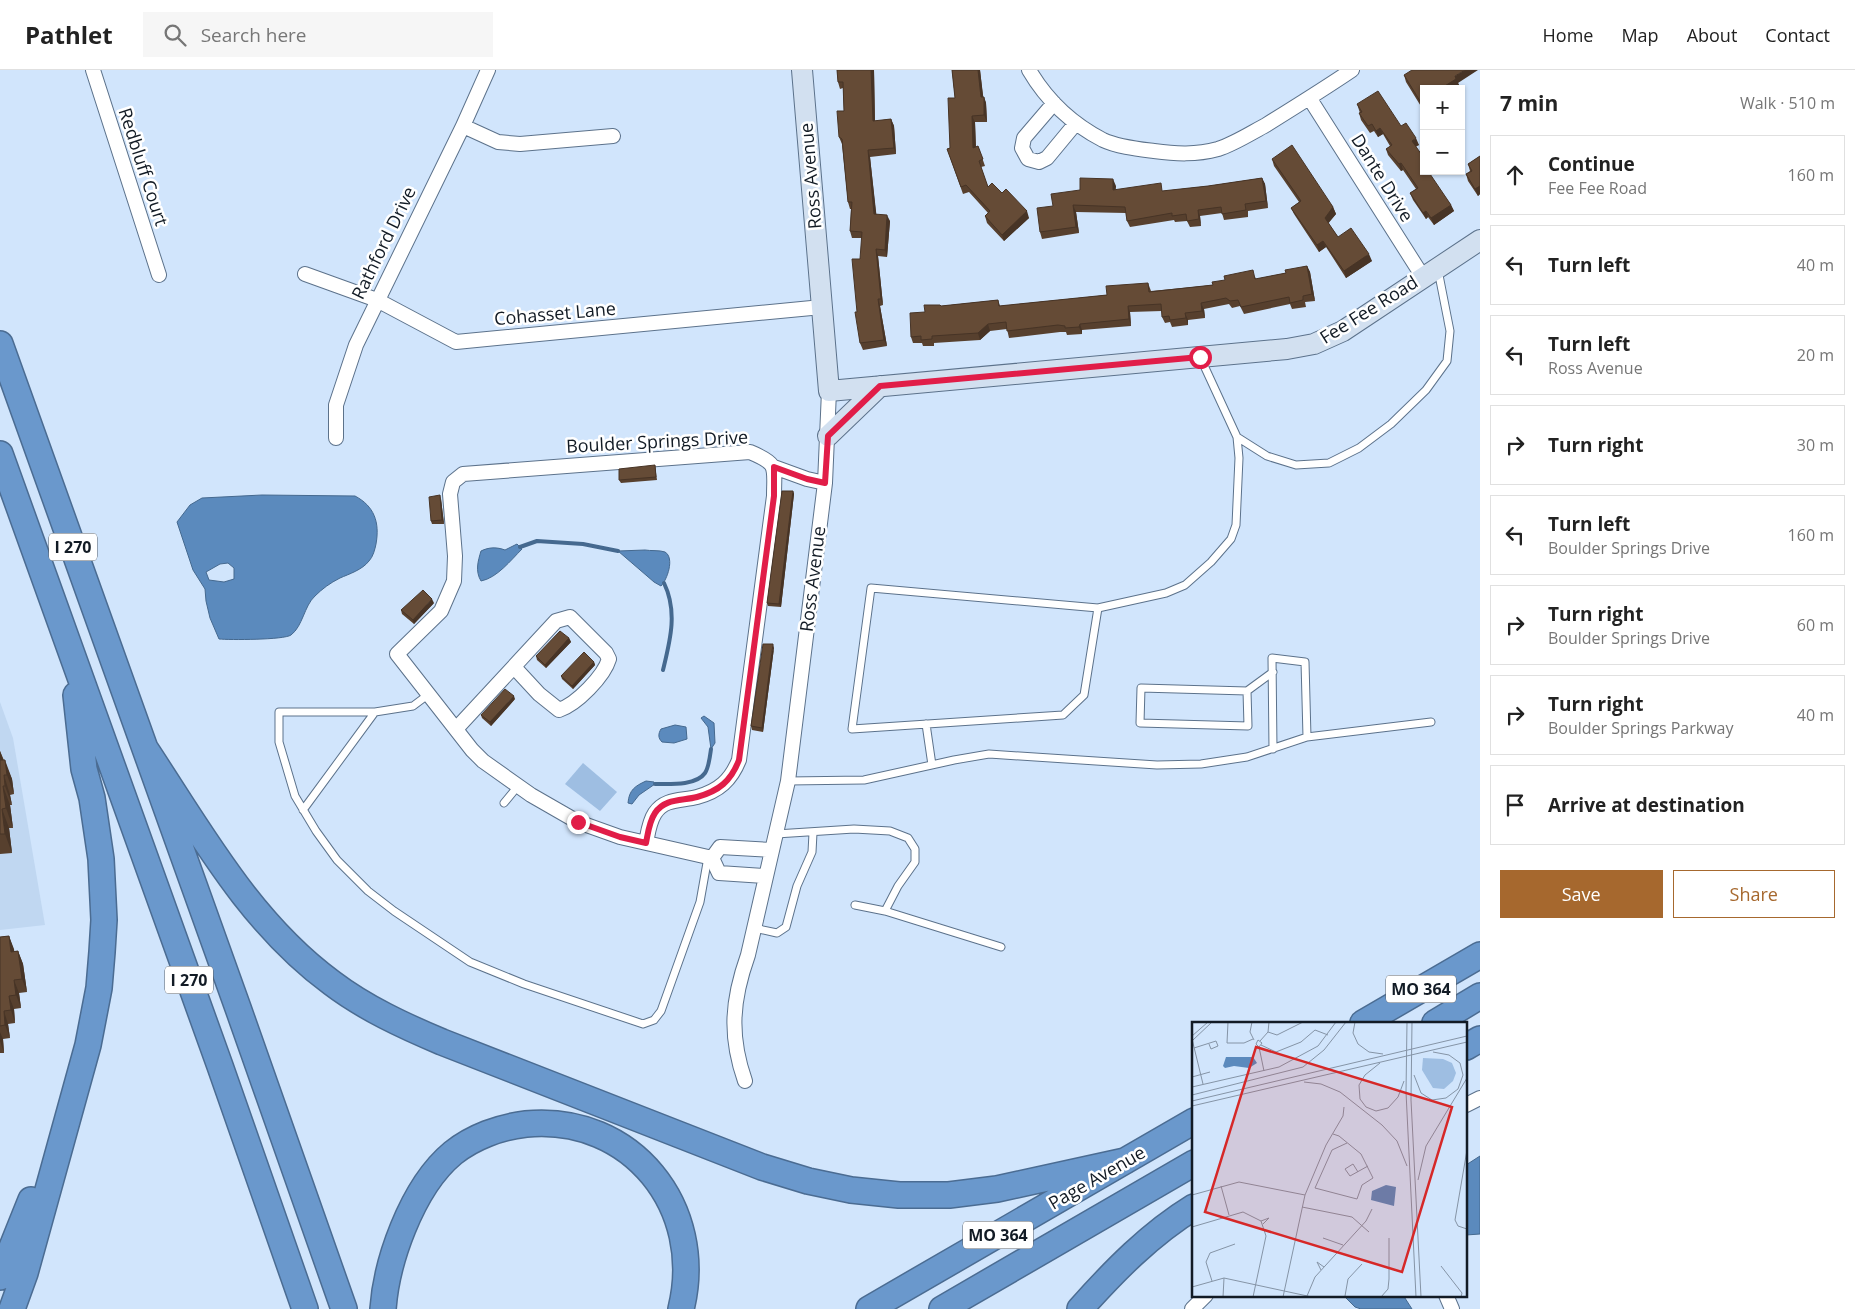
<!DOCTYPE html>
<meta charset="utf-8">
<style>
:root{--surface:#fff;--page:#f6f6f6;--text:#222;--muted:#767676;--line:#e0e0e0;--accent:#a6682e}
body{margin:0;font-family:"Open Sans",sans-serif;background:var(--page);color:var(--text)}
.controls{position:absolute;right:15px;top:15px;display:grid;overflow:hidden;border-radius:0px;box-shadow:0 1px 4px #0004}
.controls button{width:45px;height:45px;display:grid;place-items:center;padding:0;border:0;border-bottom:1px solid var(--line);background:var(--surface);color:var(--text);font:25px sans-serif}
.stop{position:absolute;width:15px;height:15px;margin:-11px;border:4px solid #e11d48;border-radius:50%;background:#fff}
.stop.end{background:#e11d48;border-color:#fff;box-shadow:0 1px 5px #0008}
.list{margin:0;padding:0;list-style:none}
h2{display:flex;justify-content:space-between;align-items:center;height:65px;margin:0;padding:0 20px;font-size:21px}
h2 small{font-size:16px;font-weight:400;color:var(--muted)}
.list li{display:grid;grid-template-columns:32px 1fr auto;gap:15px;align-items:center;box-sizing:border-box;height:80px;margin:0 10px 10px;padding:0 10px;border:1px solid var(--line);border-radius:0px}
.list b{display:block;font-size:19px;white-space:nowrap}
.list p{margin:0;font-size:16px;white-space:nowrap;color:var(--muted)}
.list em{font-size:16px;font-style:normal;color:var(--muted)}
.actions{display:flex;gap:10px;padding:15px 20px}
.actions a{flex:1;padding:11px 0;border:1px solid var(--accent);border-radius:0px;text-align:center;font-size:18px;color:var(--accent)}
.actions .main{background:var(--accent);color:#fff}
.icon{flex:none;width:28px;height:28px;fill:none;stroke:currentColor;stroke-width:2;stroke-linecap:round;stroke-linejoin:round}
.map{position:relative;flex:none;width:1480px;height:1239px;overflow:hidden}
header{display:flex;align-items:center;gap:30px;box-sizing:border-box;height:70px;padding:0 25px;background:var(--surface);border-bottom:1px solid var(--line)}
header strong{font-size:24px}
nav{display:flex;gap:28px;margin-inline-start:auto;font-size:18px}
.search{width:350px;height:45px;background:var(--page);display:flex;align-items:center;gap:12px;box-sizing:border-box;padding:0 18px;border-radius:0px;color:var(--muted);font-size:19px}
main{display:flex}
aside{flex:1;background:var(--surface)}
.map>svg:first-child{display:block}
</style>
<header>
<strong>Pathlet</strong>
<div class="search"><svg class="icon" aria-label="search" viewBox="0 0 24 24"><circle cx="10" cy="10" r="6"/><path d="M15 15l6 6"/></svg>Search here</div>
<nav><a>Home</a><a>Map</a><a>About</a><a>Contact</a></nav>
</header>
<main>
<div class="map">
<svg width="1480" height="1239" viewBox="0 0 1480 1239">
<rect width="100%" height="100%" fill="#d1e5fc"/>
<path fill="#c0d7f1" d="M0 632 13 668 45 855 0 860Z"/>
<path fill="#9ebee2" d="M583 693 617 722 600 741 565 714Z"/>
<path fill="#5b8abd" stroke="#45698f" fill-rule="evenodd" d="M262 425 355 426C374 436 380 452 376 474 375 479 373 487 369 491 362 500 349 504 340 508 330 513 322 519 315 526 304 536 303 556 291 565 284 570 229 570 219 569L210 548 206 531 205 519 193 500 177 452 190 435 202 428ZM228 493 234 498V509L224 512 209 510 206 502 220 494Z
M517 474 522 479C511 490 497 508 481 511 475 501 478 491 481 481 489 477 497 477 505 480Z
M645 480C650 481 660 480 665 482 675 488 667 510 661 516L654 512 618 481Z
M704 646 714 653 715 673 711 679 708 657 701 648Z
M675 655 686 657 687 669 674 673 662 672C658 668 658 664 661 659Z
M646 711 654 712 655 714 639 725 632 734 628 733C629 720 635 716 646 711Z
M1480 1086V1164L1466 1165V1095Z
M1343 1225H1403L1412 1239H1361L1355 1237Z"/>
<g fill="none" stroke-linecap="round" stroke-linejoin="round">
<path stroke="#45698f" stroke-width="4" d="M520 477 537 471 583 474 618 481
M663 600C670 571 678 542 664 513
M655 714C669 714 696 716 705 703 709 697 710 686 711 679"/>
<defs>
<path id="lane" d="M1237 367 1267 386 1296 395 1329 393 1359 378 1391 354 1426 320 1447 291 1450 261 1438 200
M1098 538 1084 625 1063 645 852 659 871 518 1098 538 1166 523 1185 515 1211 492 1231 469 1236 455 1239 388 1237 367 1201 289
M1247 621 1248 656 1140 653 1141 618 1247 621 1273 602
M375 642 413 636 429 624
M926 654 932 695
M1307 667 1431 652
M788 711 864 710 954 690 989 684 1157 695 1201 694 1247 687 1307 667 1305 592 1272 588 1273 679
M504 733 518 716
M303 740 375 642H279V672L295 726 316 761 337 790 368 821 394 841 470 892 524 914 643 954 654 950 661 941 700 832 708 787
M776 764 854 759 890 761 908 768 915 779V792L898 816 885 841
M855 835 885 841 1001 877
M754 858 777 863 786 857 797 816 812 782 813 763"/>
<path id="street" d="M93 0 159 205
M1029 0C1046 29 1072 54 1103 70 1118 77 1138 79 1154 81 1176 84 1196 85 1218 79 1234 74 1251 63 1266 55 1295 37 1324 19 1352 0
M1310 29 1423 207
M1054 33 1024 68 1022 78 1028 89 1039 92 1047 88 1076 53
M463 56 498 72 520 74 613 66
M305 204 377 230 456 272 822 237
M336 368V335L356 275 463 56 488 0
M774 397 807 409 825 413
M456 659 556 551 570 547 606 583 609 589C604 606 577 634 559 640L539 624 514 597
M646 773C648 763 649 752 655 743 665 728 682 731 697 727 719 721 731 710 739 690L774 426C774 397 779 394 750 382L463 404 453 412 450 424 455 486 454 511 441 541 397 584 472 680 483 691 531 725 578 752 620 767 708 787 712 788
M712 788 720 777 772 780
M712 788 719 803 765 806
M745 1011C729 965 732 930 748 885L788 711 825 413 829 321
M1466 1035 1480 1028
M1446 1225 1452 1239
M1192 1239 1206 1225"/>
<path id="secondary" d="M802 0 829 321 1287 279 1314 274 1343 261 1480 170
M828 366 880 316"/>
<path id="highway" d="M0 274 238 938 344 1239
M0 384 220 996 305 1239
M146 680C201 763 250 853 332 913 365 938 404 956 442 972L762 1097 808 1111 851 1120 899 1125H949L997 1119 1125 1091
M1363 953 1480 885
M1435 953 1480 926
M1466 977 1480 969
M0 1207 31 1130
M12 1239 25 1203 88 975 99 918 102 882 104 850 101 789 92 728 84 699 76 625
M383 1239C385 1211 392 1185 403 1158 414 1131 430 1102 453 1083 473 1067 500 1057 526 1054 632 1044 706 1138 681 1239
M869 1239 1194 1051
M942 1239 1194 1093
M1080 1239C1114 1201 1150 1164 1194 1137"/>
</defs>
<use href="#lane" stroke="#5c728b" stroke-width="9"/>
<use href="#street" stroke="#5c728b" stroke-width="16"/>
<use href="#secondary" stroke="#5c728b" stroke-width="22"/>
<use href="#highway" stroke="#4b6c92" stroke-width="28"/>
<use href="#lane" stroke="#fff" stroke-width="7"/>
<use href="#street" stroke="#fff" stroke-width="14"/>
<use href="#secondary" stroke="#d2e0f0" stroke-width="20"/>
<use href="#highway" stroke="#6a98cc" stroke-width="25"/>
</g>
<path fill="#57402e" d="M837 0H874L875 51 891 49 894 56 896 84 870 87 876 144 890 151 887 187 878 186 883 235 880 236 887 276 863 280 860 273 857 242 862 168H852L850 161 851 139H850L848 132 842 74 839 67 844 41 843 18 840 19 838 12Z
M952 0H980L983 27H984L986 33 987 52H975L976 77 978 76 985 96 981 97 988 117 1002 123 1029 148 1004 171 987 153 985 146 988 143 969 122 963 124 947 79 950 78 955 28Z
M1404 5 1458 13 1459 15 1453 19H1424V37L1422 38 1406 12Z
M1357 34 1401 56 1419 75 1416 76 1424 101 1451 135 1454 141 1434 155 1428 147 1426 149 1413 130 1410 123 1416 119 1403 100 1401 101 1388 85 1386 79 1390 76 1383 64 1378 67 1374 61 1370 63 1361 50 1359 43H1360Z
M1480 86V124L1478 126 1468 111 1466 104 1470 101 1468 94Z
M1272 89 1333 137 1336 144 1328 153 1338 167 1372 191 1346 208 1326 177 1319 182 1294 144 1291 138 1299 132 1274 96Z
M1262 108 1265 114 1268 138 1248 141V147L1224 150 1222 143 1200 146 1201 156 1190 157 1187 151 1175 152 1174 150 1130 157 1127 151 1126 143 1076 142 1079 163 1042 169 1040 162 1053 136 1116 116 1115 120 1163 121 1208 116Z
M1307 196 1310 202 1315 231 1305 232 1306 237 1292 239 1290 234 1244 244 1240 236 1232 238 1229 234 1204 239 1205 248 1188 250V255L1172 257 1170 252 1165 253 1162 247V241L1130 242 1131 256 1082 260V264L1067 265 1066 262H1060L1009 268 1007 259 990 261 980 270 934 273V276H923L922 273H913L911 267 925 242 941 236 998 230 1000 236 1107 225 1148 213 1151 221 1213 215 1255 207 1256 209 1286 203Z
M655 395 657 410 621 413 619 410Z
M793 421 794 424 781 537 768 536 767 533Z
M441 429 444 454H432L431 451Z
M434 533 414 554 402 544 401 540Z
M569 568 571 572 546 598 537 590 536 586Z
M774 578 763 662 752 660 751 656Z
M594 592 595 595 573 619 562 609 561 606Z
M515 629 491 656 482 648 481 645Z
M0 681 12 709 14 724 10 725 12 735H10L13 758H9L12 783 0 784Z
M9 866 14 881H18L23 894 27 922 19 923 21 938 14 939 15 953 8 954 10 968 3 969 4 983H0V867Z"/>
<path fill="#473426" d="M871 0H874L875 58 873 51Z
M978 0H980L984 33 981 27Z
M1465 0H1478L1458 13 1459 15 1453 19H1440L1455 6Z
M984 27 986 33 987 52 984 45Z
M1424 29V37L1422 38 1420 31Z
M972 46 975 52 976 85 973 78Z
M891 49 894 56 896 84 894 78Z
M1380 58 1383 64 1378 67 1376 61Z
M1416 68 1419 75 1415 77 1412 71Z
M868 80 870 87 877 150 874 144Z
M1401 93 1403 100 1401 101 1399 94Z
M1262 108 1265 114 1268 138 1266 131Z
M1113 109 1116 116 1115 127 1113 120Z
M1480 116V124L1478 126 1475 119Z
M1073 135 1076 142 1079 163 1076 157Z
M1451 135 1454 141 1434 155 1431 148Z
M1333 137 1336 144 1327 155 1325 148Z
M1198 140 1200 146 1201 156 1199 149Z
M1027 141 1029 148 1004 171 1002 165Z
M1426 141 1428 147 1426 149 1423 143Z
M887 145 890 151 887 187 885 180Z
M1323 171 1326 177 1319 182 1317 175Z
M876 179 878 186 883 235 881 229Z
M1369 184 1372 191 1346 208 1344 201Z
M1307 196 1310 202 1315 231 1312 224Z
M878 229 880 236 887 276 884 270Z
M1201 233 1204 239 1205 248 1202 241Z
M1128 236 1130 242 1131 256 1129 249Z
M1185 243 1188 250V255L1186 248Z
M988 254 990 261 980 270 978 263Z
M1080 254 1082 260V264L1079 257Z
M793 421 794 424 781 537 779 534Z
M440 425 441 429 444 454 442 450Z
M432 529 434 533 414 554 413 550Z
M569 568 571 572 546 598 545 595Z
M773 574 774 578 763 662 762 658Z
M594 592 595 595 573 619 572 616Z
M514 626 515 629 491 656 490 652Z
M0 681 5 695 0 691Z
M5 690 12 709 14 724 7 705Z
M4 705 10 725 12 735 5 716Z
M3 716 10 735 13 758 6 738Z
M2 739 9 758 12 783 5 764Z
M9 866 14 879 16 895 11 882Z
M18 881 23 894 27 922 22 909Z
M14 910 19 923 21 938 16 925Z
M9 926 14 939 15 953 11 940Z
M4 941 8 954 10 968 5 955Z
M0 962 3 969 4 983 0 971Z"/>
<path fill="#654b36" stroke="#473426" d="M837 0H871L873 51 891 49 894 78 868 80 874 144 887 145 885 180 876 179 881 229H878L884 270 860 273 855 242H857L852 189H860L862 162 850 161 852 132H848L842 69 839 67 837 41H844L843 12H838Z
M952 0H978L981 27H984V45L972 46 973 78 978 76 983 89 979 91 988 117 992 113 1002 123 1006 119 1027 141 1002 165 985 146 990 141 966 115 961 117 947 79 950 78 948 28H955Z
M1412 0H1465L1455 6 1456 9 1440 19H1424V29L1420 31 1404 5Z
M1378 21 1401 56 1406 53 1416 68 1412 71 1424 88V93H1423L1424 94V101H1428L1451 135 1431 148 1426 141 1423 143 1410 123 1418 118 1401 93 1399 94 1386 79 1392 75 1380 58 1376 61 1372 54 1368 56 1359 43 1362 42 1357 34Z
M1292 75 1333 137 1325 148 1338 167 1351 158 1369 184 1344 201 1323 171 1317 175 1291 138 1301 131 1272 89Z
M1480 86V116L1475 119 1466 104 1472 101 1468 94Z
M1080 108 1113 109V120L1161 113 1162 121 1208 116 1262 108 1266 131 1245 134 1246 140 1222 144 1221 137 1198 140 1199 149 1187 151 1186 144 1172 146V143L1127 151 1125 137 1073 135 1076 157 1040 162 1037 138 1053 136 1051 124 1080 120Z
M1307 196 1312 224 1303 226V230L1290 233 1289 227 1241 237 1238 230 1230 231 1226 228 1201 233 1202 241 1185 243 1186 248 1170 250 1169 246 1162 247 1161 234 1128 236 1129 249 1080 254 1079 257 1065 258V256L1058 255 1007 261 1006 252 988 254 978 263 932 266V269L921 270V266L911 267 910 243 925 242 924 235H940L941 236 998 230 999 236 1107 225 1106 216 1148 213 1149 222 1213 215 1212 212 1225 210 1224 206 1253 200 1255 209 1286 203 1285 200Z
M655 395 656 407 619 410V399Z
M782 421H793L779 534 767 533Z
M440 425 442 450 431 451 429 427Z
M423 520 432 529 413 550 401 540Z
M560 561 569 568 545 595 536 586Z
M763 574H773L762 658 751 656Z
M584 582 594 592 572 616 561 606Z
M505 619 514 626 490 652 481 645Z
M0 690H5L7 705H4L5 716H3L6 738 2 739 5 764H0Z
M9 866 11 882 18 881 22 909 14 910 16 925 9 926 11 940 4 941 5 955 0 956V867Z"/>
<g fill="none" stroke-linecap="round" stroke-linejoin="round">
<path stroke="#e11d48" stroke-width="6" d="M578 752 620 767 646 773C648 763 649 752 655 743 665 728 682 731 697 727 719 721 731 711 739 690L774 426V397L807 409 825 413 828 366 880 316 1200 287"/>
</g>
<g text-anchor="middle" stroke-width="5" stroke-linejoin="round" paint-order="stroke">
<g fill="#fff" stroke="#595f66" stroke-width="1">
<rect x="49" y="463.5" width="48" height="27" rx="4"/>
<rect x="165" y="896.5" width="48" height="27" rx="4"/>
<rect x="1386" y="905.5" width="70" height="27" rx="4"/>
<rect x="963" y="1151.5" width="70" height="27" rx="4"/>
</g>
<g font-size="16" font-weight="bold" fill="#121b25">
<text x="73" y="483">I 270</text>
<text x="189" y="916">I 270</text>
<text x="1421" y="925">MO 364</text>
<text x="998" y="1171">MO 364</text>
</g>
<g font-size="18" fill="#121b25" stroke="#fff">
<text transform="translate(143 97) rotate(72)" y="6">Redbluff Court</text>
<text transform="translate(811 106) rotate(-95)" y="6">Ross Avenue</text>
<text transform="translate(1382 108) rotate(58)" y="6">Dante Drive</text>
<text transform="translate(384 173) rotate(-64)" y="6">Rathford Drive</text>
<text transform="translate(1369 240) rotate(-32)" y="6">Fee Fee Road</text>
<text transform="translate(555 244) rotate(-5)" y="6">Cohasset Lane</text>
<text transform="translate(657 372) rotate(-3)" y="6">Boulder Springs Drive</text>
<text transform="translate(813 509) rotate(-83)" y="6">Ross Avenue</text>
<text transform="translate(1097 1108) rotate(-30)" y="6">Page Avenue</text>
</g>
</g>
<g transform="translate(1192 952)">
<rect width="275" height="275" fill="#d1e5fc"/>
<path d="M231 36 251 37 260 41 264 51 261 59 252 67 241 66 230 48Z" fill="#9ebee2"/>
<path d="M34 35H61L65 41 57 46 42 44 33 46 31 44ZM194 163 204 165 202 184 179 178 180 169Z" fill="#5b8abd"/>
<path fill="none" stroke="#8594a6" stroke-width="1" d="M36 0 35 21H52L61 17M60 0 58 10 62 18M163 0 161 11 166 22 177 30 191 32M215 0 214 70 224 275M220 0 219 78 229 275M76 10 85 13 111 0M0 14 16 0M0 17 11 62M1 18 20 0M68 19 76 10 77 0M69 23 84 30 109 20 123 8 136 13M67 25 70 21 66 18 64 22 67 25 72 49M2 26 24 19 26 24 19 27 17 22M188 41 173 53 167 63 168 77 174 85 184 89 196 86 206 75 212 59M222 53 229 71 240 78 254 76 266 67 271 53 268 41 257 33 241 30M0 55 18 50M112 60 129 62 148 70 190 103 205 119 215 144M0 65 87 45 126 24 144 0M0 73 111 45 132 28 154 0M0 79 275 14M0 84 275 20M141 112 147 114 169 132 181 156 170 163 165 177 123 166 140 128 155 121M275 128 263 198 266 204 275 207M166 150 161 142 153 147 158 154 176 144M226 158 234 124 275 56M29 164 37 193M0 173 47 160 113 173M110 185 160 195 177 210M69 199 77 196 71 202M0 205 51 190 69 199 74 214 61 275M131 216 151 223M249 244 270 271 269 275M129 248 125 240 132 245M20 259 14 240 18 231 43 222M0 265 32 256 120 275M115 274 123 255 174 199 180 187M153 274 156 257 170 242M31 275 32 256M91 275 113 173 134 123 151 94 152 85M129 275H184M189 275 196 267 197 257V216"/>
<path fill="#d62828" fill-opacity="0.15" stroke="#d62828" stroke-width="2.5" d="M64 25 260 85 210 250 13 190Z"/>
<rect width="275" height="275" fill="none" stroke="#121b25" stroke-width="2.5"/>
</g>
</svg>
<div class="controls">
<button>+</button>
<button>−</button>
</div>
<div class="stop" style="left:1200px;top:287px"></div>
<div class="stop end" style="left:578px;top:752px"></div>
</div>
<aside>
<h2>7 min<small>Walk · 510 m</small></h2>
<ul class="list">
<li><svg class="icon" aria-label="ahead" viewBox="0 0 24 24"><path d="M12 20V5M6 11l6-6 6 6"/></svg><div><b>Continue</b><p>Fee Fee Road</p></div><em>160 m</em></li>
<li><svg class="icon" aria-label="left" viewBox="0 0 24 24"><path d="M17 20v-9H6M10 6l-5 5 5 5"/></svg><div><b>Turn left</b></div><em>40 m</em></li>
<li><svg class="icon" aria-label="left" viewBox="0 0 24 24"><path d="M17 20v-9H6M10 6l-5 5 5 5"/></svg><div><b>Turn left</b><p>Ross Avenue</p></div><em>20 m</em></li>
<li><svg class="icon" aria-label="right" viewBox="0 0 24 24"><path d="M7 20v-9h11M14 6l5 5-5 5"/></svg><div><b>Turn right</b></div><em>30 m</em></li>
<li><svg class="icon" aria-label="left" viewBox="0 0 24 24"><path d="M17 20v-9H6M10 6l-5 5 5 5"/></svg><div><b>Turn left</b><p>Boulder Springs Drive</p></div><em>160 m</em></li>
<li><svg class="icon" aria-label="right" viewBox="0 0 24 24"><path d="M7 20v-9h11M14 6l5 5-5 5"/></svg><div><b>Turn right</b><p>Boulder Springs Drive</p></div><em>60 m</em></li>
<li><svg class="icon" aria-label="right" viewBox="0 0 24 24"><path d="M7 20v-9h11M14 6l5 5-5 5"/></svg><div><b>Turn right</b><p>Boulder Springs Parkway</p></div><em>40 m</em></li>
<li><svg class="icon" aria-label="arrive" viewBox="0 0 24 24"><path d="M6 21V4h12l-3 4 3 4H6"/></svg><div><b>Arrive at destination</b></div></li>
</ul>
<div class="actions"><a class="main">Save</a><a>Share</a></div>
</aside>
</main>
